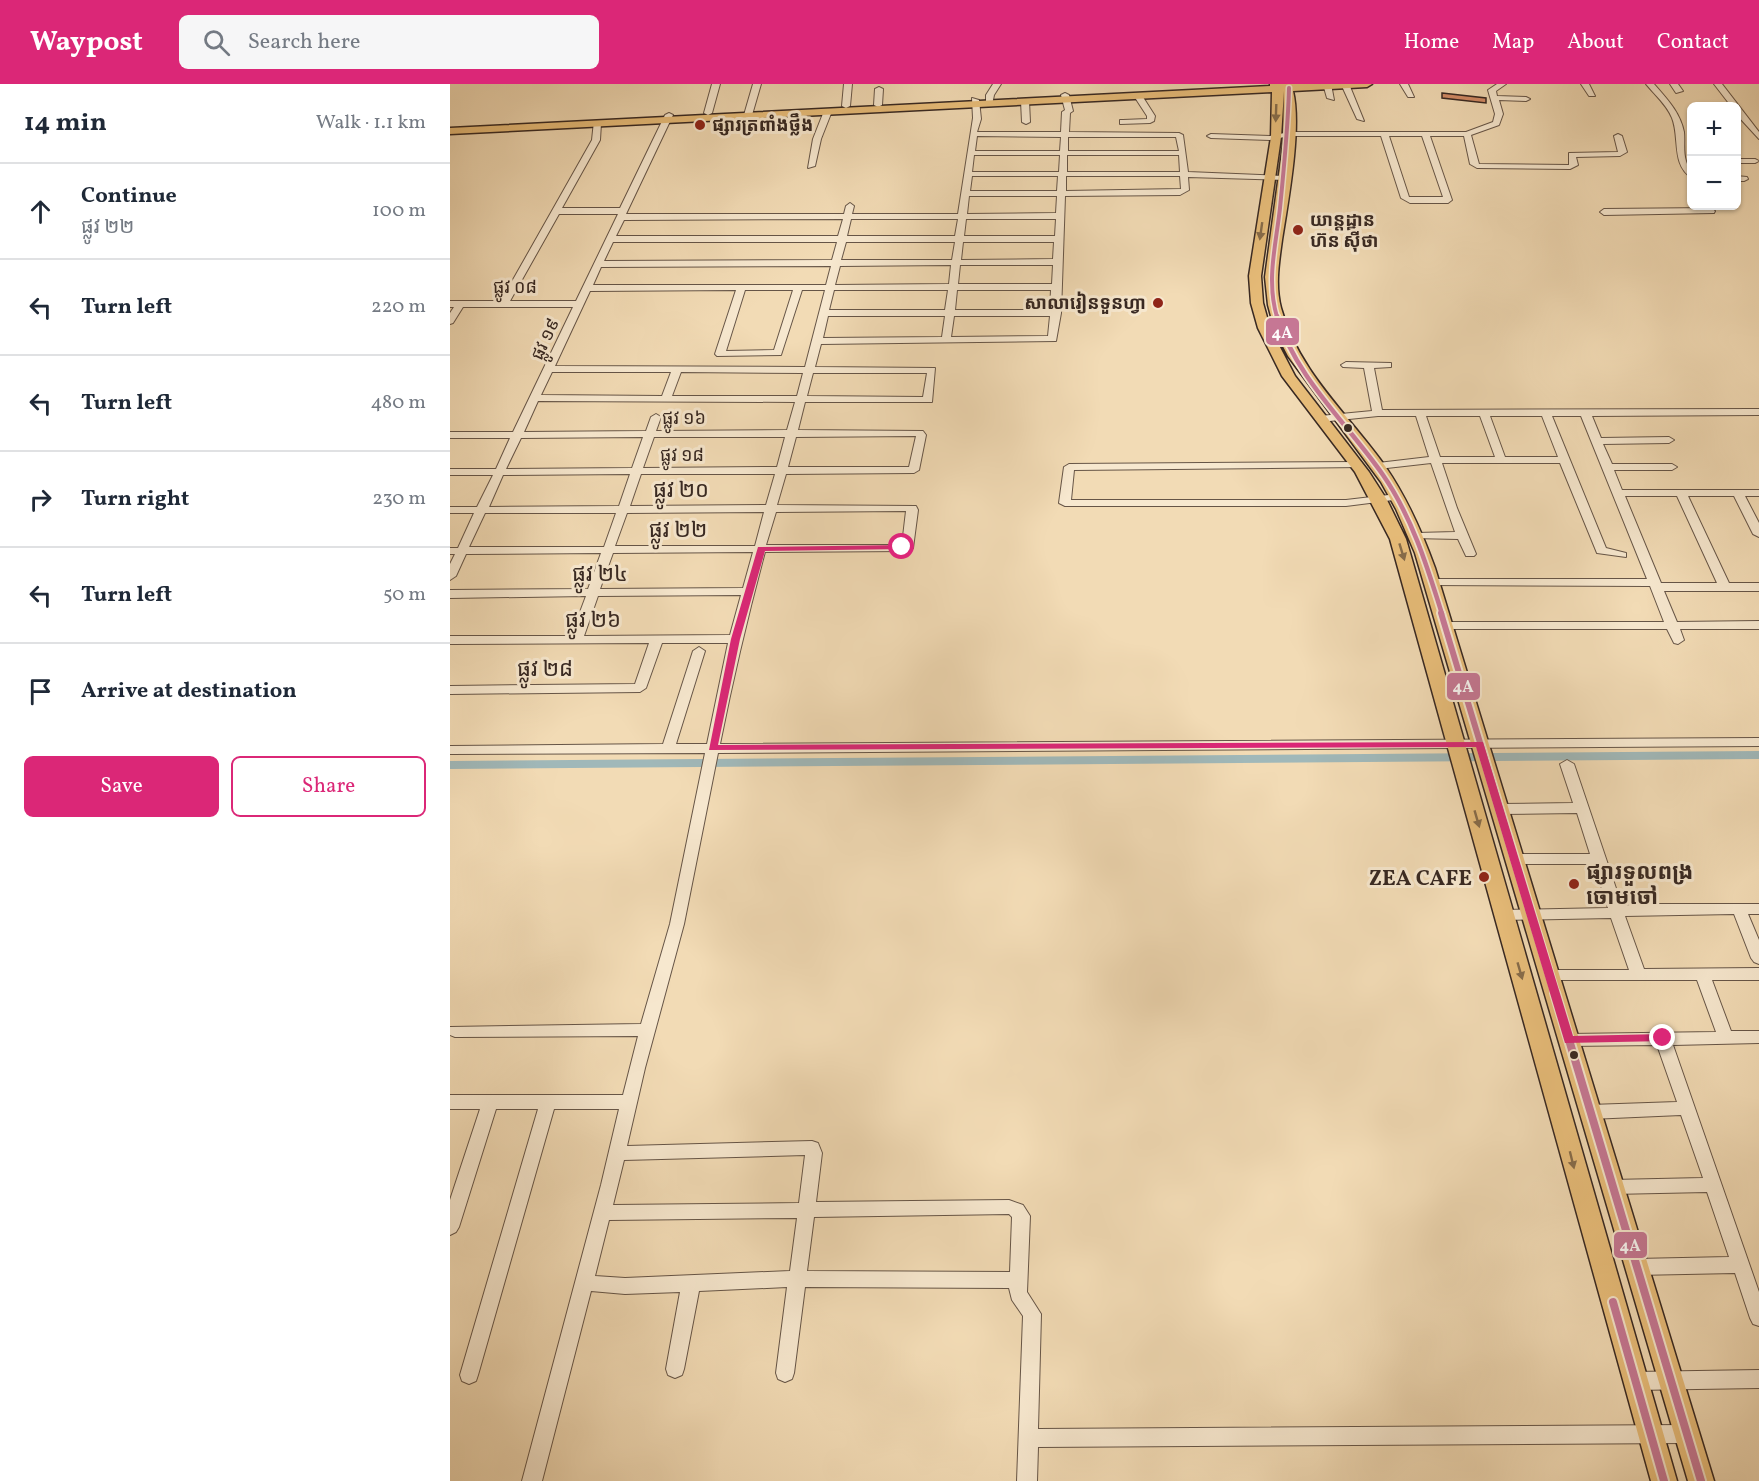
<!DOCTYPE html>
<meta charset="utf-8">
<style>
:root{--surface:#fff;--page:#f6f6f7;--text:#1f2937;--muted:#747a83;--line:#e0e1e3;--accent:#db2777}
body{margin:0;font-family:Vollkorn,"Noto Sans Khmer",serif;background:var(--page);color:var(--text)}
.controls{position:absolute;right:18px;top:18px;display:grid;overflow:hidden;border-radius:9px;box-shadow:0 2px 4px #0004}
.controls button{width:54px;height:54px;display:grid;place-items:center;padding:0;border:0;border-bottom:2px solid var(--line);background:var(--surface);color:var(--text);font:30px sans-serif}
.stop{position:absolute;width:18px;height:18px;margin:-14px;border:4px solid #db2777;border-radius:50%;background:#fff}
.stop.end{background:#db2777;border-color:#fff;box-shadow:0 2px 6px #0008}
.list{margin:0;padding:0;list-style:none}
h2{display:flex;justify-content:space-between;align-items:center;height:78px;margin:0;padding:0 24px;font-size:26px}
h2 small{font-size:20px;font-weight:400;color:var(--muted)}
.list li{display:grid;grid-template-columns:39px 1fr auto;gap:18px;align-items:center;box-sizing:border-box;height:96px;padding:0 24px;border-top:2px solid var(--line)}
.list b{display:block;font-size:22px;white-space:nowrap}
.list p{margin:0;font-size:20px;white-space:nowrap;color:var(--muted)}
.list em{font-size:20px;font-style:normal;color:var(--muted)}
.actions{display:flex;gap:12px;padding:18px 24px}
.actions a{flex:1;padding:14px 0;border:2px solid var(--accent);border-radius:9px;text-align:center;font-size:21px;color:var(--accent)}
.actions .main{background:var(--accent);color:#fff}
.icon{flex:none;width:33px;height:33px;fill:none;stroke:currentColor;stroke-width:2;stroke-linecap:round;stroke-linejoin:round}
.map{position:relative;flex:none;width:1309px;height:1397px;overflow:hidden}
header{display:flex;align-items:center;gap:36px;box-sizing:border-box;height:84px;padding:0 30px;background:var(--accent);color:#fff}
header strong{font-size:28px}
nav{display:flex;gap:33px;margin-inline-start:auto;font-size:21px}
.search{width:420px;height:54px;background:var(--page);display:flex;align-items:center;gap:15px;box-sizing:border-box;padding:0 21px;border-radius:9px;color:var(--muted);font-size:22px}
main{display:flex}
aside{flex:1;background:var(--surface)}
.map>svg:first-child{display:block}
</style>
<header>
<strong>Waypost</strong>
<div class="search"><svg class="icon" aria-label="search" viewBox="0 0 24 24"><circle cx="10" cy="10" r="6"/><path d="M15 15l6 6"/></svg>Search here</div>
<nav><a>Home</a><a>Map</a><a>About</a><a>Contact</a></nav>
</header>
<main>
<aside>
<h2>14 min<small>Walk · 1.1 km</small></h2>
<ul class="list">
<li><svg class="icon" aria-label="ahead" viewBox="0 0 24 24"><path d="M12 20V5M6 11l6-6 6 6"/></svg><div><b>Continue</b><p>ផ្លូវ ២២</p></div><em>100 m</em></li>
<li><svg class="icon" aria-label="left" viewBox="0 0 24 24"><path d="M17 20v-9H6M10 6l-5 5 5 5"/></svg><div><b>Turn left</b></div><em>220 m</em></li>
<li><svg class="icon" aria-label="left" viewBox="0 0 24 24"><path d="M17 20v-9H6M10 6l-5 5 5 5"/></svg><div><b>Turn left</b></div><em>480 m</em></li>
<li><svg class="icon" aria-label="right" viewBox="0 0 24 24"><path d="M7 20v-9h11M14 6l5 5-5 5"/></svg><div><b>Turn right</b></div><em>230 m</em></li>
<li><svg class="icon" aria-label="left" viewBox="0 0 24 24"><path d="M17 20v-9H6M10 6l-5 5 5 5"/></svg><div><b>Turn left</b></div><em>50 m</em></li>
<li><svg class="icon" aria-label="arrive" viewBox="0 0 24 24"><path d="M6 21V4h12l-3 4 3 4H6"/></svg><div><b>Arrive at destination</b></div></li>
</ul>
<div class="actions"><a class="main">Save</a><a>Share</a></div>
</aside>
<div class="map">
<svg width="1309" height="1397" viewBox="0 0 1309 1397">
<rect width="100%" height="100%" fill="#f2dbb5"/>
<filter id="stains"><feTurbulence type="fractalNoise" baseFrequency=".00333" numOctaves="4"/><feColorMatrix values="0 0 0 0 .2 0 0 0 0 .09 0 0 0 0 .02 0 0 0 .5 -.17"/></filter>
<radialGradient id="worn" r=".72"><stop offset=".6" stop-color="#630" stop-opacity="0"/><stop offset="1" stop-color="#630" stop-opacity=".3"/></radialGradient>
<g fill="none" stroke-linecap="round" stroke-linejoin="round">
<path fill="#a0b8b9" fill-rule="evenodd" d="M1309 667V675L0 685V677Z"/>
</g>
<path fill="#d38c67" stroke="#372822" stroke-width="1.5" d="M992 9 1036 14V19L992 14Z"/>
<g fill="none" stroke-linecap="round" stroke-linejoin="round">
<defs>
<path id="minor" d="M262 0H270L262 29 258 31 254 29Z
M303 0H311L302 31 298 33 294 31Z
M394 0H402L400 22 396 24 392 22Z
M543 0H551L544 11 542 21H536V11Z
M873 0H881L884 16 877 14Z
M891 0H899L914 37 907 35Z
M950 0H958L964 13H958Z
M1047 0H1056L1046 7 1047 12 1076 13 1080 15 1076 17 1049 16 1053 30 1049 41 1021 51 1029 80 1119 81V69L1168 68 1164 52 1168 50 1172 52 1177 68 1170 72 1126 73 1128 81 1120 85 1027 84 1020 80 1014 52H980L1002 116 998 119H960L951 114 931 52H839L820 56 761 54 757 52 761 50 820 52 839 48H1016L1043 38 1045 30 1038 6ZM939 52H972L993 113H959Z
M1131 0H1139L1145 12H1139Z
M1196 0H1204C1217 15 1230 28 1234 48 1235 57 1233 68 1236 77 1238 84 1242 86 1242 94 1221 81 1230 54 1222 34 1217 21 1205 11 1196 0Z
M1220 0H1228L1233 7 1226 9Z
M1264 0H1272L1309 48V55L1286 30V22H1281Z
M429 3 433 5 432 21 428 23 424 21 425 5Z
M615 9 619 11 623 27 620 29 619 48 729 49 733 51 738 88 835 92 839 94 835 96 738 93 739 106 730 111 615 112 611 229 606 257 371 260 365 283 485 284 482 318H355L348 346 473 347 476 351 469 386 464 389 336 390 327 421 466 422 468 426 463 464 457 467 315 468C298 531 283 595 270 660L1309 654V662L268 669 234 840 195 984 177 1062 362 1057 368 1059 372 1069 366 1118 559 1116 573 1121 580 1132 577 1208 591 1230 588 1345 1236 1341 1243 1344 1246 1350 1243 1356 1236 1359 588 1363 587 1397H567L573 1232 562 1216 559 1204 355 1203 344 1289 342 1295 335 1298 328 1295 326 1289 337 1203 249 1207 234 1285 232 1291 225 1294 218 1291 216 1285 230 1208 175 1210 141 1207 92 1397H72L151 1101 169 1025H104L28 1291 26 1297 19 1300 12 1297 10 1291 88 1025H46L9 1143 6 1148 0 1151V1116L30 1025H0V1011H173L188 952 5 953 0 951V943L191 940 220 840 255 669 0 670V662L213 660 243 567 249 563 255 567 226 660H257L278 559H212L196 604 190 608 0 610V602L185 600 199 559 0 560V552H121L136 512 0 514V506L138 505 151 469 16 470 6 492 0 496V480L5 470H0V464H8L24 429H0V423H27L43 391H0V385H46L60 354H0V348H63L123 223H13L3 239 0 240V229L4 223H0V217H51L142 56 144 37 151 39 150 56 112 124H170L215 31 219 29 223 31 176 130H394L396 122 400 119 404 122 402 130H508L523 34 522 14 529 16 531 35 527 48H611L612 28 615 26 611 11ZM527 52 611 53 610 67H525ZM618 53H726L729 67H618ZM524 71H610L609 88H522ZM617 71H729L730 88H617ZM522 92H608L607 107H520ZM616 92H730L731 105 616 107ZM519 112H607L606 129 517 130ZM109 130H168L126 217H60ZM393 135 388 152H166L174 136ZM401 135H508L505 152H397ZM516 135H606L605 152H514ZM163 158H387L382 176 154 177ZM396 158H505L502 176H391ZM513 158H604L603 175 511 176ZM501 181 499 200 385 201 390 182ZM510 181H603L602 200H508ZM381 182 376 201H143L151 183ZM286 206 265 270 267 272 331 271 352 206H375L355 283 105 282 140 207ZM295 206H343L324 266 276 267ZM384 206H498L495 226H379ZM507 206H601L600 226H505ZM378 232H495L492 253 373 254ZM504 232H600L598 252 501 253ZM102 288H221L212 312 91 311ZM231 288 353 289 347 312H222ZM363 289H477L473 313 357 312ZM88 317 345 318 337 346 206 347 211 333 206 330 201 333 196 347 74 348ZM466 352 459 383H338L346 353ZM193 353 182 384 56 385 71 354ZM204 353H335L327 383 193 384ZM180 390 169 422 39 423 53 391ZM191 390H325L316 421 180 422ZM456 427 452 461H316L326 428ZM314 428 305 462H165L177 429ZM35 429H166L154 463H19ZM303 468 293 504 150 505 163 469ZM291 511 280 551 134 552 148 512ZM355 1071 349 1119 163 1121 174 1076ZM559 1130 562 1133 560 1188 357 1187 364 1133ZM347 1134 340 1187 175 1194 145 1192 159 1136Z
M688 10H691L705 32 704 37 700 39 670 40V36H673L697 35V32L684 12Z
M575 15 579 17 580 38 576 40 572 38 571 17Z
M378 25 382 27 371 55 365 82 358 84 363 55 374 27Z
M1286 75H1305L1309 77 1305 79H1286Z
M1286 92 1297 93 1298 95 1294 97H1286Z
M1261 124 1265 127 1264 129 1154 131 1150 128 1154 125Z
M896 278 941 279V283L924 284 932 326 1309 325V331L1142 332 1151 354 1219 353 1224 356 1219 359 1153 360 1162 380H1222L1227 383 1222 386H1164L1172 406H1309V412H1295L1309 439V453L1303 450 1284 412H1238L1279 499H1309V507H1214L1227 538 1309 537V545H1230L1234 556 1228 560 1224 559 1217 545H991L989 542 995 538H1214L1200 502 979 501 977 499 983 495H1197L1131 332H1102L1156 464 1176 469V473L1147 469 1110 379H992L1007 424 1026 470 1024 472H1016L1008 455 963 454 961 452 967 449 1005 448 981 379 928 385 923 382 928 379 979 373 966 332H928L870 338 865 335 870 332 922 327 914 284 893 283 891 281ZM976 332H1030L1045 373H990ZM1040 332H1092L1108 373H1055ZM1175 412H1227L1267 499H1211Z
M908 378 912 379V383L624 386 621 416H896L947 410 951 411V415L896 422H615L609 419 614 383 619 380Z
M1117 676 1124 680 1172 822 1188 820H1309V830H1298L1309 856V880L1304 878 1301 874 1284 830 1175 832 1194 885 1309 884V896H1262L1281 947H1309V959L1223 961 1309 1208V1242L1303 1240 1300 1234 1285 1189 1186 1191 1180 1189 1177 1183 1180 1177 1186 1175 1279 1173 1257 1108 1162 1110 1156 1108 1153 1103 1156 1098 1162 1096 1253 1094 1231 1031 1140 1035 1134 1033 1132 1028 1134 1023 1140 1021 1227 1018 1207 961 1119 962 1113 960 1111 956 1113 952 1119 950 1266 948 1247 896H1095L1092 892 1095 888 1100 886H1179L1161 834 1055 836 1050 835 1048 831 1050 827 1055 826 1158 824 1144 780H1065L1060 779 1058 775 1060 771 1065 770H1140L1127 729 1050 730 1043 725 1050 720 1123 719 1110 680Z
M1309 1286V1304L1185 1306 1178 1303 1176 1297 1178 1291 1185 1288Z"/>
<path id="major" d="M820 0H922L917 3 843 7C852 43 838 118 832 156 829 178 825 201 831 224 848 287 898 330 935 382 957 414 972 448 985 484L1264 1397H1238L965 469 946 425 931 398 838 272 825 247 818 221 815 193 833 61 834 7 831 53 811 192 813 219 820 244 845 292 919 388 937 416 956 455 1227 1397H1201L940 455 905 388 832 292 808 244 801 219 799 192 821 53 822 8 0 50V44L820 2Z"/>
</defs>
<use href="#minor" stroke="#665547" stroke-width="2"/>
<use href="#major" stroke="#372822" stroke-width="3"/>
<use href="#minor" fill="#f7e8cf" fill-rule="evenodd"/>
<use href="#major" fill="#e9be7a" fill-rule="evenodd"/>
<defs>
<path id="bus-1-far3" d="M827 233C816 196 826 161 830 124 834 84 838 44 839 4"/>
<path id="bus-1-far2" d="M827 232C846 294 897 339 933 391 962 433 977 482 992 530"/>
<path id="bus-1-far1" d="M991 529 1106 911"/>
<path id="bus-1" d="M1105 909 1251 1397
M1163 1218 1214 1397"/>
</defs>
<use href="#bus-1-far3" stroke="#f7e8cf" stroke-width="7"/>
<use href="#bus-1-far2" stroke="#f7e8cf" stroke-width="8"/>
<use href="#bus-1-far1" stroke="#f7e8cf" stroke-width="10"/>
<use href="#bus-1" stroke="#f7e8cf" stroke-width="12"/>
<use href="#bus-1-far3" stroke="#c77896" stroke-width="4"/>
<use href="#bus-1-far2" stroke="#c77896" stroke-width="4.5"/>
<use href="#bus-1-far1" stroke="#c77896" stroke-width="6"/>
<use href="#bus-1" stroke="#c77896" stroke-width="8"/>
</g>
<defs><path id="oneway-solid" d="M-6-.8H1V-3.2L6.5 0L1 3.2V.8H-6Z" transform="scale(1.5)"/></defs>
<g fill="#876c4a">
<use href="#oneway-solid" transform="translate(826 29) rotate(92)"/>
<use href="#oneway-solid" transform="translate(811 147) rotate(98)"/>
<use href="#oneway-solid" transform="translate(952 468) rotate(73)"/>
<use href="#oneway-solid" transform="translate(1027 735) rotate(74)"/>
<use href="#oneway-solid" transform="translate(1070 887) rotate(74)"/>
<use href="#oneway-solid" transform="translate(1122 1076) rotate(76)"/>
</g>
<path fill="#db2777" d="M452 461 456 463 454 465 315 467 290 555 268 661 1033 658 1123 952 1213 950 1217 951V957L1115 959 1026 663 259 666 281 555 308 463Z"/>
<g fill="#8f2418" stroke="#f7e8cf" stroke-width="2">
<circle cx="250" cy="41" r="6"/>
<circle cx="848" cy="146" r="6"/>
<circle cx="708" cy="219" r="6"/>
<circle cx="1034" cy="793" r="6"/>
<circle cx="1124" cy="800" r="6"/>
</g>
<g fill="#372822" stroke="#f7e8cf" stroke-width="2">
<circle cx="898" cy="344" r="5"/>
<circle cx="1124" cy="971" r="5"/>
</g>
<g text-anchor="middle" stroke-width="6" stroke-linejoin="round" paint-order="stroke">
<g font-size="18" font-weight="bold" fill="#372822" stroke="#f7e8cf" text-anchor="start">
<text x="262" y="47">ផ្សារត្រពាំងថ្លឹង</text>
<text x="860" y="142">យាន្ដដ្ឋាន<tspan x="860" dy="21">ហ៊ន ស៊ីថា</tspan></text>
<text x="696" y="225" text-anchor="end">សាលារៀនទួនហ្វា</text>
</g>
<g font-size="18" fill="#372822" stroke="#f7e8cf">
<text x="65" y="209">ផ្លូវ ០៨</text>
<text transform="translate(95 255) rotate(-65)" y="6">ផ្លូវ ១៩</text>
<text x="234" y="340">ផ្លូវ ១៦</text>
<text x="232" y="377">ផ្លូវ ១៨</text>
</g>
<g font-size="22" fill="#372822" stroke="#f7e8cf">
<text x="231" y="413">ផ្លូវ ២០</text>
<text x="228" y="453">ផ្លូវ ២២</text>
<text x="150" y="497">ផ្លូវ ២៤</text>
<text x="143" y="543">ផ្លូវ ២៦</text>
<text x="95" y="592">ផ្លូវ ២៨</text>
</g>
<g font-size="22" font-weight="bold" fill="#372822" stroke="#f7e8cf" text-anchor="start">
<text x="1136" y="795">ផ្សារទួលពង្រ<tspan x="1136" dy="25">ចោមចៅ</tspan></text>
<text x="1022" y="801" text-anchor="end">ZEA CAFE</text>
</g>
</g>
<g stroke="#f7e8cf" stroke-width="2">
<rect x="815" y="233" width="35" height="29" rx="6" fill="#c77896"/>
<rect x="996" y="588" width="35" height="29" rx="6" fill="#c77896"/>
<rect x="1163" y="1147" width="35" height="28" rx="6" fill="#c77896"/>
</g>
<g font-size="16" text-anchor="middle" font-weight="bold" fill="#fff">
<text x="832" y="254">4A</text>
<text x="1013" y="608">4A</text>
<text x="1180" y="1167">4A</text>
</g>
<rect width="100%" height="100%" filter="url(#stains)"/>
<rect width="100%" height="100%" fill="url(#worn)"/>
</svg>
<div class="controls">
<button>+</button>
<button>−</button>
</div>
<div class="stop" style="left:452px;top:463px"></div>
<div class="stop end" style="left:1213px;top:954px"></div>
</div>
</main>
